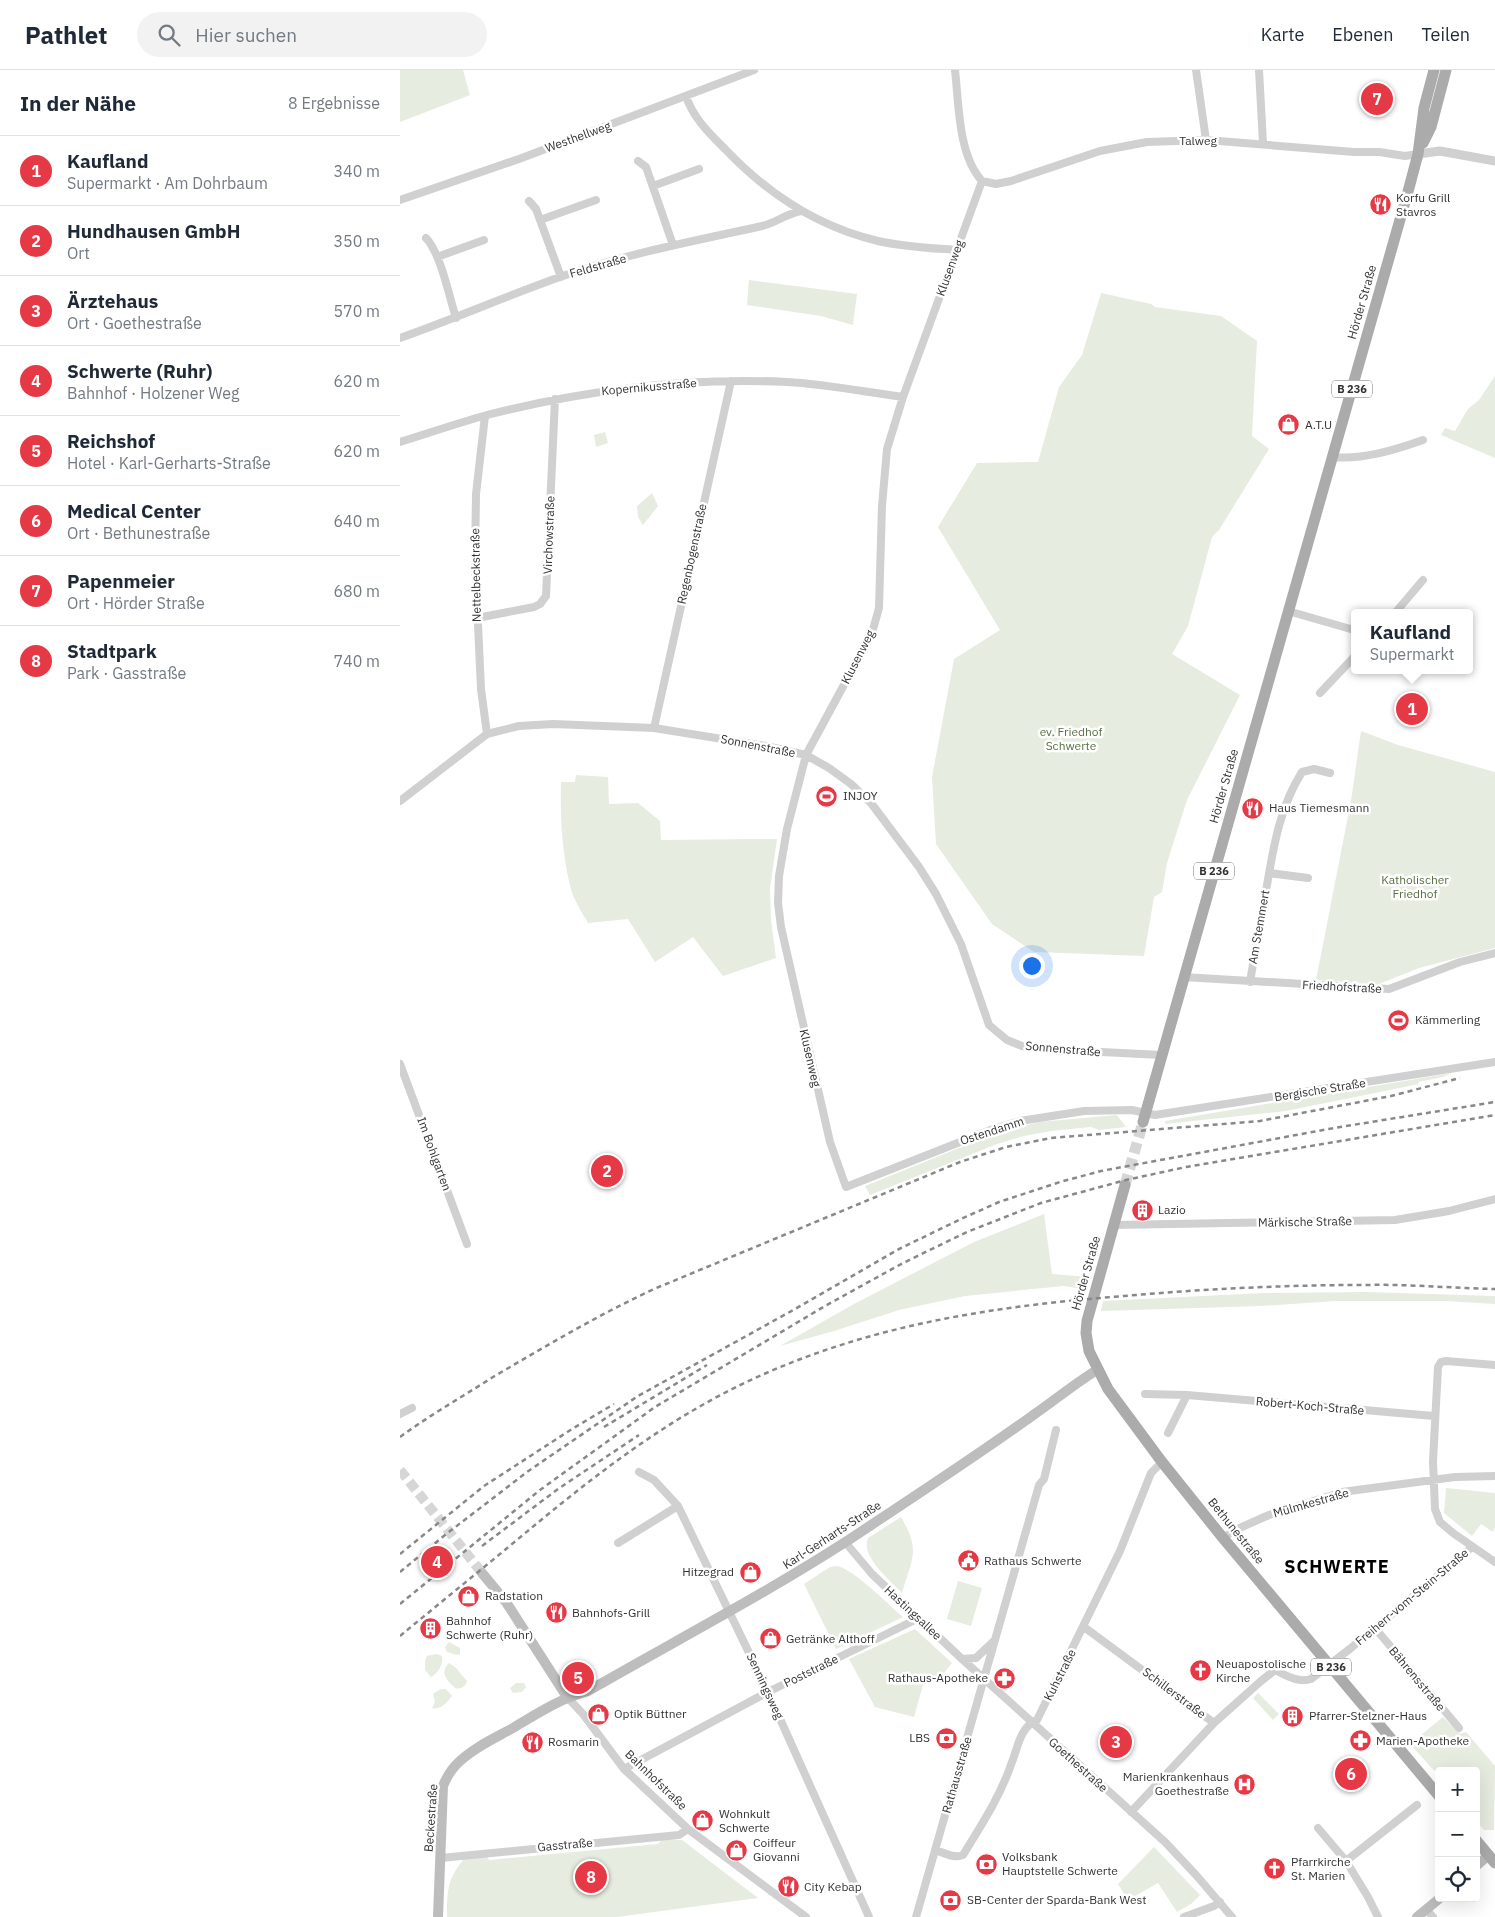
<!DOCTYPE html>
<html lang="de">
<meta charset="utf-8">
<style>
:root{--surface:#fff;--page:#f2f2f3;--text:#1f2937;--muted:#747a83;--line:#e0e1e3;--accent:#e63946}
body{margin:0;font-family:"IBM Plex Sans",sans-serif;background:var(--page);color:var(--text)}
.controls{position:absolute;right:15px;bottom:15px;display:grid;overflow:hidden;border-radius:5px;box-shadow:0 5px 20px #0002}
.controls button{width:45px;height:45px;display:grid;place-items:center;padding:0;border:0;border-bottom:1px solid var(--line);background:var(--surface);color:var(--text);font:25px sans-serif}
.you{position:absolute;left:631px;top:895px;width:18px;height:18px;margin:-12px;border:4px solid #fff;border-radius:50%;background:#1a73e8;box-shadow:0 0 0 8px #1a73e833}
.badge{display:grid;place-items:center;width:32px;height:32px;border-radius:50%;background:var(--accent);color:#fff;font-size:16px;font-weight:700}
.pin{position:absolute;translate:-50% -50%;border:2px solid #fff;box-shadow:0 1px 5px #0006}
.popup{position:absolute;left:951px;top:539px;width:122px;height:65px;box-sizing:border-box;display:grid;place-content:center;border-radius:5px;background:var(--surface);filter:drop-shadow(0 1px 4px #0005);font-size:16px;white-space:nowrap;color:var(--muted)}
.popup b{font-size:19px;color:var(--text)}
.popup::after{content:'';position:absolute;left:50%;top:100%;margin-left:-10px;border:10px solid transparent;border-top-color:var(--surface)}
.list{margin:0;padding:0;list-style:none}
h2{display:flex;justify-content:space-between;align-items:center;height:65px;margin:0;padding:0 20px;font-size:21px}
h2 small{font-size:16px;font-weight:400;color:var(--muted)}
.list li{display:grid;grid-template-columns:32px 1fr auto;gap:15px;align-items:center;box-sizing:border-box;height:70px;padding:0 20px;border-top:1px solid var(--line)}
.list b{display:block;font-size:19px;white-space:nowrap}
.list p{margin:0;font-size:16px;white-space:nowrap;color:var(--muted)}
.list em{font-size:16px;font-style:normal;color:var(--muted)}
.icon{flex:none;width:28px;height:28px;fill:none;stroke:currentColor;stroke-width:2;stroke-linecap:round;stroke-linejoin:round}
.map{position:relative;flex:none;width:1095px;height:1847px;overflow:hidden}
header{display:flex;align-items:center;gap:30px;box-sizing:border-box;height:70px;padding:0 25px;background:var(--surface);border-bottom:1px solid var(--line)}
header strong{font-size:24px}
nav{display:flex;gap:28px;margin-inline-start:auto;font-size:18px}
.search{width:350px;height:45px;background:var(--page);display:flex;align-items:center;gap:12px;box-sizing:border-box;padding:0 18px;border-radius:28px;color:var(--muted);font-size:19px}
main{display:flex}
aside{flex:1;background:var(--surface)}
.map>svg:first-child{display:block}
</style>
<header>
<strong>Pathlet</strong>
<div class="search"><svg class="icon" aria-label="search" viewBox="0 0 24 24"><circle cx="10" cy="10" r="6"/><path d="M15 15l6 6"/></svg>Hier suchen</div>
<nav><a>Karte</a><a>Ebenen</a><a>Teilen</a></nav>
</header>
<main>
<aside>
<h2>In der Nähe<small>8 Ergebnisse</small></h2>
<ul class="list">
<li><span class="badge">1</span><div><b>Kaufland</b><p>Supermarkt · Am Dohrbaum</p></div><em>340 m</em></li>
<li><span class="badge">2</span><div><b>Hundhausen GmbH</b><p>Ort</p></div><em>350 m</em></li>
<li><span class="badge">3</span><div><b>Ärztehaus</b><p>Ort · Goethestraße</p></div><em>570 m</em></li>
<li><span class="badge">4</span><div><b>Schwerte (Ruhr)</b><p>Bahnhof · Holzener Weg</p></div><em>620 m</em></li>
<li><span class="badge">5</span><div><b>Reichshof</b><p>Hotel · Karl-Gerharts-Straße</p></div><em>620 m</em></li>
<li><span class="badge">6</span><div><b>Medical Center</b><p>Ort · Bethunestraße</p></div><em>640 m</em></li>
<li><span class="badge">7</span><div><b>Papenmeier</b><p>Ort · Hörder Straße</p></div><em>680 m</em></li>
<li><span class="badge">8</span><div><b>Stadtpark</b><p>Park · Gasstraße</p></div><em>740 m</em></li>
</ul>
</aside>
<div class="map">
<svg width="1095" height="1847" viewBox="0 0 1095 1847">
<rect width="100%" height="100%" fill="#fff"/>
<path fill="#e6ecdf" d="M0 0H63L70 25 0 52Z
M349 210 457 224 453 255 421 246 347 235Z
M701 223 751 234 755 237 821 246 857 271 852 366 869 379 819 460 812 467 788 556 772 584 840 625 787 730 767 793 762 822 754 827 744 886 634 882 592 854 536 774 532 707 554 589 600 560 538 457 577 393 638 392 659 317 682 285Z
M1095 306V388L1041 365 1045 358 1055 361 1068 339 1079 330Z
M205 362 208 373 196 377 194 365Z
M252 423 258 436 243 455 238 447 237 436Z
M961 661 998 675 1095 702V878L1019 898 979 914 916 910 951 731Z
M176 705 208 707 209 734 238 733 260 751 261 770 377 769 370 818 371 850 376 888 323 906 293 867 255 892 228 849 188 853C183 844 176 833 172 823 162 786 160 749 161 712H175Z
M1052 1003 1043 1007 1018 1012 1019 1014 886 1041 765 1054V1051Z
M717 1045 726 1057 699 1060 691 1057 651 1061 624 1066 597 1074 470 1125 465 1116 596 1063 639 1052Z
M644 1144 652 1204 687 1207 683 1219 664 1216 565 1226 499 1240 434 1261 380 1276 454 1234 574 1172Z
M968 1222 1095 1226V1234L1045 1231H935L862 1236 701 1241 703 1231 863 1223Z
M1046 1418 1095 1423V1457L1093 1462 1081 1454 1072 1466 1044 1443Z
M501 1447C521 1481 512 1488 502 1523 490 1510 460 1486 468 1468Z
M437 1496C452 1498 489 1535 503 1547L436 1579 404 1514 430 1497Z
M558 1511 582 1518 571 1556 547 1549Z
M515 1559 552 1593 544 1603 541 1602 535 1607 528 1605 525 1608 514 1647 475 1637 449 1589Z
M49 1572 60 1578V1584L57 1585 47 1582 45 1577Z
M37 1584 42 1586C44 1594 38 1603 31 1607L25 1600V1590L27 1586Z
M49 1593 56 1598 67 1611C66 1617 59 1620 55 1618 47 1610 39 1603 49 1593Z
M116 1613H124L126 1617 122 1622 113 1623 110 1618Z
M41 1619H46L52 1626C47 1632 40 1641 32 1638L35 1632 33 1624Z
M858 1623 879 1644 873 1650 853 1628Z
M1043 1647 1060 1664 1066 1662 1095 1696 1094 1760H1084L1076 1751V1701H1039V1706L1010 1674Z
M262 1770H282L358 1828 217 1847H47C47 1822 47 1809 64 1789L87 1786 89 1790 258 1774Z
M754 1777 800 1825 791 1834 777 1842 758 1813 728 1830 718 1814Z"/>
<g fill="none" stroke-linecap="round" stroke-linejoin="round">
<path stroke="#d6d6d6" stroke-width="10" stroke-dasharray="10 5" stroke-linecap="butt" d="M0 1400 82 1503"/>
<path stroke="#d6d6d6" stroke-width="11" stroke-dasharray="11 5.5" stroke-linecap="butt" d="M725 1115 743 1052"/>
<path stroke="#d0d0d0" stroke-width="8" d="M555 0C559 34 558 85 582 111
M796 0 806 70
M859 0 863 73
M286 26C293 48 310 64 326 80 368 124 418 157 478 171 504 177 530 178 557 180
M238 91 246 97 273 175
M582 111 503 327 487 379 482 436 479 538 472 563 406 685 387 759 379 806 378 833 381 857 430 1072 446 1117 593 1059 620 1051 684 1041 732 1040 755 1045 1095 992
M582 111 596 114 611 111 700 81 747 72 806 70 954 82H979L1005 86 1018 84
M253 116 299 99
M0 130 119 89 354 0
M129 131 136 139 161 207
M140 150 196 130
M26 168C41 184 49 226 56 248
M37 187 84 170
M0 268C54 249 106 226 160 207 225 184 294 171 362 156 376 153 385 144 401 141
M85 346 76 424 75 490 81 619 87 664
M0 372C29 363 58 353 87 345 185 320 286 307 387 312 425 314 465 322 503 327
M933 387C962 390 995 380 1023 370
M888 541 954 560
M995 543 1023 510
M77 548 134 537 140 534 146 526 155 329
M920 623 954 587
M254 658 331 311
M0 731 87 664 119 656 153 654 254 658 366 676 406 685 429 698 451 714 471 733 519 797 536 824 561 874 589 955 607 970 622 976 640 979 762 985
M869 803 908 808
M783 907 989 919 1060 892 1095 883
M850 912C855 882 860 852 866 821 873 780 879 738 902 702L914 699 930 703
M0 994 67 1174
M713 1155 995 1150 1049 1141 1095 1129
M1095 1295 1046 1291 1041 1292 1038 1297 1033 1391 1035 1439 1040 1452 1053 1463 1095 1492
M745 1324 787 1325 768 1363
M787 1325 1034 1346
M0 1344 12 1338
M239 1402 254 1410 278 1436 368 1622 469 1847
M823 1468 835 1460 869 1445 942 1422 1055 1407 1095 1406
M445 1472 472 1504 562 1589 765 1772 796 1805 832 1847
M218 1473 278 1436
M684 1557 814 1653 731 1742
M975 1558 1059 1658
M562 1589 576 1588 594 1571
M167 1627 183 1644 224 1699 288 1759 406 1847
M814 1653 861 1611 875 1600C887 1606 898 1613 911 1609L951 1578 1072 1477
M224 1699 368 1622 519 1548
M918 1758 946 1791 1017 1735
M536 1780C544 1783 555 1789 563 1785 582 1754 600 1727 612 1692 618 1677 620 1657 637 1650L720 1481 751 1403 762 1392
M41 1788 279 1765 288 1759
M946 1791 968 1827 978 1847
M1027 1840 1033 1847
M516 1847 628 1454 639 1415 644 1409 656 1360
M784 1847 814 1836 820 1832"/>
<path stroke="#d0d0d0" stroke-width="9" d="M1018 84 1040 81 1095 91"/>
<path stroke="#bdbdbd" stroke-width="10" d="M82 1503 106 1532 167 1627
M1076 1796 1089 1785
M38 1847 43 1716C47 1706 52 1698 60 1691 75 1677 95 1668 113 1658 138 1643 159 1629 188 1621 275 1571 363 1525 447 1471 509 1430 572 1389 632 1346 654 1331 674 1314 697 1300
M1017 1847 1040 1828"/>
<path stroke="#ababab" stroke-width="11" d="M1023 73 1031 57 1046 0
M743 1052 1009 118 1018 84 1024 38 1034 0
M725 1115 687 1251 686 1263 689 1281 708 1319 762 1392 823 1468 1039 1726
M1076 1770 1095 1793"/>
<path stroke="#888" stroke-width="2.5" stroke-dasharray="5 4" stroke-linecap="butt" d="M204 1357 307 1295
M0 1367C30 1345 62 1327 93 1307 146 1276 198 1245 254 1219L560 1092 606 1077 651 1068 860 1051 991 1026 1060 1008
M82 1476 158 1419 239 1365
M0 1484 84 1416 172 1359 214 1334
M0 1502 45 1465 127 1402 238 1326 395 1239 499 1179 561 1149 599 1132 660 1112 701 1101 934 1058 1095 1032
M0 1534 140 1420 255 1337 425 1236 503 1193 567 1162 641 1133 726 1110 786 1097 1095 1045
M0 1566C35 1537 71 1508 106 1479 172 1424 239 1369 315 1328 443 1259 581 1237 724 1226 804 1219 883 1215 963 1215 1007 1214 1051 1218 1095 1219"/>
</g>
<defs>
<symbol id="restaurant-disc" viewBox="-11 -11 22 22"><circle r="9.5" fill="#e63946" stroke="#fff"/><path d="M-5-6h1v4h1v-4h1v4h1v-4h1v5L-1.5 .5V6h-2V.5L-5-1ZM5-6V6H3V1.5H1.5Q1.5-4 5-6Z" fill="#fff"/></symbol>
<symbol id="shop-disc" viewBox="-11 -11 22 22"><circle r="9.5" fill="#e63946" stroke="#fff"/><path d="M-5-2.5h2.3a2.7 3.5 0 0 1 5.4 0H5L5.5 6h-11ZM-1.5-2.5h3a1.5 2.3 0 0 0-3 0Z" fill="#fff"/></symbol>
<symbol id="stadium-disc" viewBox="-11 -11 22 22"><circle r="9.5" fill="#e63946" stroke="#fff"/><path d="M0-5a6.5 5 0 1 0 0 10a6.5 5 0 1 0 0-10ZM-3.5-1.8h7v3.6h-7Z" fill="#fff"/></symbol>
<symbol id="building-disc" viewBox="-11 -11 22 22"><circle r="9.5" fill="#e63946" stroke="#fff"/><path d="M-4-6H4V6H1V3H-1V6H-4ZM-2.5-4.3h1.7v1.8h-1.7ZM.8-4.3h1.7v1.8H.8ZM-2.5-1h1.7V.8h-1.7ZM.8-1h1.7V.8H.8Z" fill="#fff"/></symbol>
<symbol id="civic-disc" viewBox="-11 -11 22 22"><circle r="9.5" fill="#e63946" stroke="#fff"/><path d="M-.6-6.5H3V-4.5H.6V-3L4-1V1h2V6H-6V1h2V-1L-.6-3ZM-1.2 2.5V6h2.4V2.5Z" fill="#fff"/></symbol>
<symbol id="church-disc" viewBox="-11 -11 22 22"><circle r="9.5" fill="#e63946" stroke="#fff"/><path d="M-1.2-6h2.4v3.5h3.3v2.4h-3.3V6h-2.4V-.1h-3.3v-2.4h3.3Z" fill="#fff"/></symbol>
<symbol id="pharmacy-disc" viewBox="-11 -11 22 22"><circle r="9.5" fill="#e63946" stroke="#fff"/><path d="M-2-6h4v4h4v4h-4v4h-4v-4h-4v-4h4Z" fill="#fff"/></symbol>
<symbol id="bank-disc" viewBox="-11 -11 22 22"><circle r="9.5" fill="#e63946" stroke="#fff"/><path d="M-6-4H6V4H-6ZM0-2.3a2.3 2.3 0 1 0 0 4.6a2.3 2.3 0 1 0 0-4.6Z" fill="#fff"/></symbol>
<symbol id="hospital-disc" viewBox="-11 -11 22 22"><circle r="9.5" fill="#e63946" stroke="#fff"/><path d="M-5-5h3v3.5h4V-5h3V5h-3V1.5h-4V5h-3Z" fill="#fff"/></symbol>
</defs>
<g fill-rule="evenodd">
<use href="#restaurant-disc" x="968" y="122" width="25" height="25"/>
<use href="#shop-disc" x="876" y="342" width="25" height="25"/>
<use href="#stadium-disc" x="414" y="714" width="25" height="25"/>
<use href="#restaurant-disc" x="840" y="726" width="25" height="25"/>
<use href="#stadium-disc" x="986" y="938" width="25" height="25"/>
<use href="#building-disc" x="730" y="1128" width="25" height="25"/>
<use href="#civic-disc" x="556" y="1478" width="25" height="25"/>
<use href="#shop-disc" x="338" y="1490" width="25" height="25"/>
<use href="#shop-disc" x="56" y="1514" width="25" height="25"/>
<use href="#restaurant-disc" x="144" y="1530" width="25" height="25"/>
<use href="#building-disc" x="18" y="1546" width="25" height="25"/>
<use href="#shop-disc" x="358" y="1556" width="25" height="25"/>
<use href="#church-disc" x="788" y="1588" width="25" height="25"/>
<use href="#pharmacy-disc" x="592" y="1596" width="25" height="25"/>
<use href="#shop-disc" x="186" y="1632" width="25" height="25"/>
<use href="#building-disc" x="880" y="1634" width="25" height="25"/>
<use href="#bank-disc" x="534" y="1656" width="25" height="25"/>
<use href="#pharmacy-disc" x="948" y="1658" width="25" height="25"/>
<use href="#restaurant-disc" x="120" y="1660" width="25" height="25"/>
<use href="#hospital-disc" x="832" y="1702" width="25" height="25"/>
<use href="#shop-disc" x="290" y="1738" width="25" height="25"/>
<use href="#shop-disc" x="324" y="1768" width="25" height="25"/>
<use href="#bank-disc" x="574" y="1782" width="25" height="25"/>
<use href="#church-disc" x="862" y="1786" width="25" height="25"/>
<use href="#restaurant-disc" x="376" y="1804" width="25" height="25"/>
<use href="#bank-disc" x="538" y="1818" width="25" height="25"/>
</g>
<g text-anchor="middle" stroke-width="5" stroke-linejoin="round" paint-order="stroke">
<g fill="#fff" stroke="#707070" stroke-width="1">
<rect x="932" y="310.5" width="40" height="17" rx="4"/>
<rect x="794" y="792.5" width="40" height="17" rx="4"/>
<rect x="911" y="1588.5" width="40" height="17" rx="4"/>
</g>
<g font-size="11" font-weight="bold" fill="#333">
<text x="952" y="323">B 236</text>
<text x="814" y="805">B 236</text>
<text x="931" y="1601">B 236</text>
</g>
<g font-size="12" fill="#333" stroke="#fff">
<text transform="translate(178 67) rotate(-20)" y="4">Westhellweg</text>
<text x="798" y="75">Talweg</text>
<text transform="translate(198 196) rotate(-16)" y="4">Feldstraße</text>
<text transform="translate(550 198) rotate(-70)" y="4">Klusenweg</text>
<text transform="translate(962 232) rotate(-74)" y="4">Hörder Straße</text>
<text transform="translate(249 317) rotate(-5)" y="4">Kopernikusstraße</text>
<text transform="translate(149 465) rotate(-88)" y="4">Virchowstraße</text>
<text transform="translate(292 484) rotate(-78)" y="4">Regenbogenstraße</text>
<text transform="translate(76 505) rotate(-91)" y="4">Nettelbeckstraße</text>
<text transform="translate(458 587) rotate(-63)" y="4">Klusenweg</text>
<text transform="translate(358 676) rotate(11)" y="4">Sonnenstraße</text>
<text transform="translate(824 716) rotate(-74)" y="4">Hörder Straße</text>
<text transform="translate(859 857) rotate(-80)" y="4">Am Stemmert</text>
<text transform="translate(942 917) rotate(3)" y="4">Friedhofstraße</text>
<text transform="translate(663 979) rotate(5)" y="4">Sonnenstraße</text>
<text transform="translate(410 988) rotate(77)" y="4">Klusenweg</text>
<text transform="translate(920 1020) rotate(-9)" y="4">Bergische Straße</text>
<text transform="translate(592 1061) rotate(-18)" y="4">Ostendamm</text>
<text transform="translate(34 1084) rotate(70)" y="4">Im Bohlgarten</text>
<text transform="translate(905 1152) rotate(-1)" y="4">Märkische Straße</text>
<text transform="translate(686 1203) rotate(-74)" y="4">Hörder Straße</text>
<text transform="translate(910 1336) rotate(5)" y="4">Robert-Koch-Straße</text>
<text transform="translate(911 1433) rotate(-16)" y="4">Mülmkestraße</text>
<text transform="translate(836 1461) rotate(51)" y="4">Bethunestraße</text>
<text transform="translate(432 1465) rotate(-33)" y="4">Karl-Gerharts-Straße</text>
<text transform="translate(1012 1527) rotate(-40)" y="4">Freiherr-vom-Stein-Straße</text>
<text transform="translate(513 1543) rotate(43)" y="4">Hastingsallee</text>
<text transform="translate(411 1601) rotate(-26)" y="4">Poststraße</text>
<text transform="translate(660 1605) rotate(-63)" y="4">Kuhstraße</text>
<text transform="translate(1017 1609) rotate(50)" y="4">Bährensstraße</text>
<text transform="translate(365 1616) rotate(65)" y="4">Senningsweg</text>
<text transform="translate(774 1623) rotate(37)" y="4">Schillerstraße</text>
<text transform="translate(678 1695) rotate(42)" y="4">Goethestraße</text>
<text transform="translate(557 1705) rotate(-74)" y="4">Rathausstraße</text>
<text transform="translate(256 1710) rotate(44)" y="4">Bahnhofstraße</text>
<text transform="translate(31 1748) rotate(-86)" y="4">Beckestraße</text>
<text transform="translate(165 1775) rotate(-5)" y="4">Gasstraße</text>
</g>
<g font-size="12" fill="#333" stroke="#fff" text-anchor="start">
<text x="996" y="132">Korfu Grill<tspan x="996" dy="14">Stavros</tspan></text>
<text x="905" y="359">A.T.U</text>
<text x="443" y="730">INJOY</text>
<text x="869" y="742">Haus Tiemesmann</text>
<text x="1015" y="954">Kämmerling</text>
<text x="758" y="1144">Lazio</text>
<text x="584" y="1495">Rathaus Schwerte</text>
<text x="334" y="1506" text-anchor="end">Hitzegrad</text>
<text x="85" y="1530">Radstation</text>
<text x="172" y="1547">Bahnhofs-Grill</text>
<text x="46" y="1555">Bahnhof<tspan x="46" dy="14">Schwerte (Ruhr)</tspan></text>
<text x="386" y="1573">Getränke Althoff</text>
<text x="816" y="1598">Neuapostolische<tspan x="816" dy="14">Kirche</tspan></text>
<text x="588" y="1612" text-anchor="end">Rathaus-Apotheke</text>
<text x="214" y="1648">Optik Büttner</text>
<text x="909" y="1650">Pfarrer-Stelzner-Haus</text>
<text x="530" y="1672" text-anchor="end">LBS</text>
<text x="976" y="1675">Marien-Apotheke</text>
<text x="148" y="1676">Rosmarin</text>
<text x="829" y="1711" text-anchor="end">Marienkrankenhaus<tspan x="829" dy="14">Goethestraße</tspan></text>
<text x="319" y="1748">Wohnkult<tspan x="319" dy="14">Schwerte</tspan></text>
<text x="353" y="1777">Coiffeur<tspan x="353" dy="14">Giovanni</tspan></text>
<text x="602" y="1791">Volksbank<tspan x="602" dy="14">Hauptstelle Schwerte</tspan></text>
<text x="891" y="1796">Pfarrkirche<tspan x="891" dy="14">St. Marien</tspan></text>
<text x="404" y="1821">City Kebap</text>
<text x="567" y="1834">SB-Center der Sparda-Bank West</text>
</g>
<g font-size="12" fill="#56703f" stroke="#fff">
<text x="671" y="666">ev. Friedhof<tspan x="671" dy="14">Schwerte</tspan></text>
<text x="1015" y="814">Katholischer<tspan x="1015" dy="14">Friedhof</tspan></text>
</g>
<g font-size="18" font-weight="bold" letter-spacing="1" fill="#000" stroke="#fff">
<text x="937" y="1503">SCHWERTE</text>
</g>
</g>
</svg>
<div class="controls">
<button>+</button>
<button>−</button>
<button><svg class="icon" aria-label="locate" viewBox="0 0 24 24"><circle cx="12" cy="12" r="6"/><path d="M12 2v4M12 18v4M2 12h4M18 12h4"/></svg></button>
</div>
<div class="you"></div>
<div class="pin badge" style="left:1012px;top:639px">1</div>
<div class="popup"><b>Kaufland</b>Supermarkt</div>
<div class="pin badge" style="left:207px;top:1101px">2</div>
<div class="pin badge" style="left:716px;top:1672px">3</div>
<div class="pin badge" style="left:37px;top:1492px">4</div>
<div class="pin badge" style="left:178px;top:1608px">5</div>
<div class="pin badge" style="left:951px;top:1704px">6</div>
<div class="pin badge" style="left:977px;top:29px">7</div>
<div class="pin badge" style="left:191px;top:1807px">8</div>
</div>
</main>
